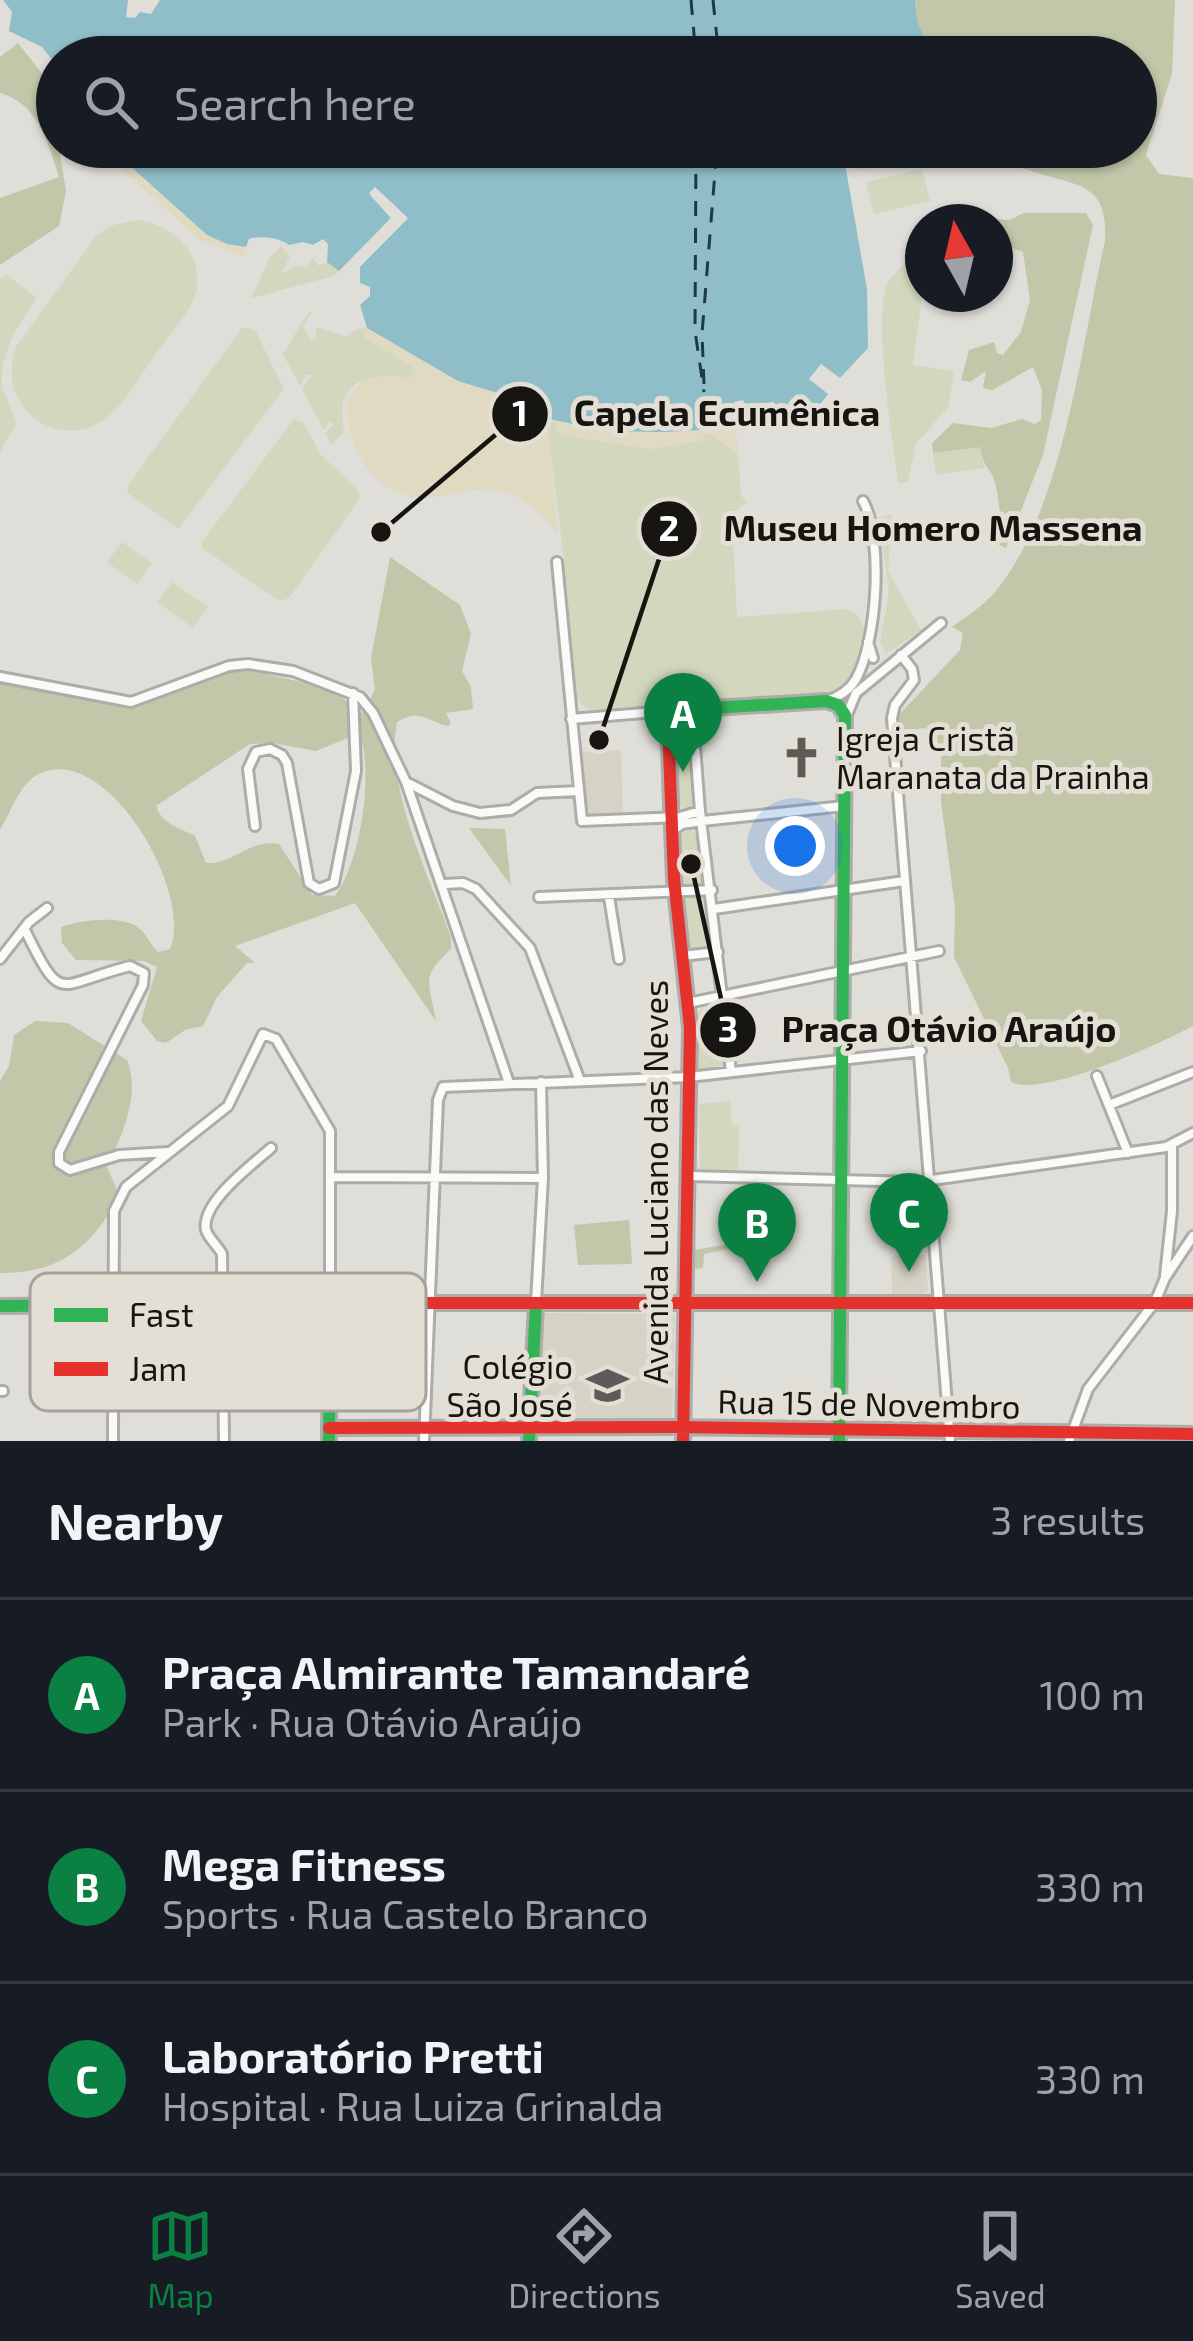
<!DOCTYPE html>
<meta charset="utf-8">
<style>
:root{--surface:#171b24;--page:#20242c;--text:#f1f3f6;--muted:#9ea1a6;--line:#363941;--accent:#0b8043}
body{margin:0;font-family:"Exo 2",sans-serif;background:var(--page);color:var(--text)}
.compass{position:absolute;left:905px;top:204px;width:108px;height:108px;border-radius:50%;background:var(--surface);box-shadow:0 3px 9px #0004;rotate:352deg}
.you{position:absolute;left:795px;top:846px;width:42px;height:42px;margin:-30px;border:9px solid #fff;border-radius:50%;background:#1a73e8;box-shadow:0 0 0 18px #1a73e833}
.badge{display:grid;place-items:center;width:78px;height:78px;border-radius:50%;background:var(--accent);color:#fff;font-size:39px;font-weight:700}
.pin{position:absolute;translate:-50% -99px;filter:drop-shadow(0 3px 6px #0008)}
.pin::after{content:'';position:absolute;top:63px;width:42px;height:36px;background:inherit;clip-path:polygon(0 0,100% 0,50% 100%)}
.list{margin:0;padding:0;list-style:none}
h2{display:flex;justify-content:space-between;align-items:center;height:156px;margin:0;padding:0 48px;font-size:51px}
h2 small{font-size:39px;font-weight:400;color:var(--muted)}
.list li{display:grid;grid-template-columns:78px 1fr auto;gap:36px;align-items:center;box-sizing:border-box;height:192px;padding:0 48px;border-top:3px solid var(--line)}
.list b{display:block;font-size:45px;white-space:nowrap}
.list p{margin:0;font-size:39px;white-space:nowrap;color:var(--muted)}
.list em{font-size:39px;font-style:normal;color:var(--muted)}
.icon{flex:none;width:66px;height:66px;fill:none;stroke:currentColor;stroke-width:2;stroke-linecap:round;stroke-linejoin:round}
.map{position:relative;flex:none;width:1193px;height:1441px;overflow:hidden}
.search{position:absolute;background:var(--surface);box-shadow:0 3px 9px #0004;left:36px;right:36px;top:36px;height:132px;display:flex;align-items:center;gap:30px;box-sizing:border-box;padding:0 42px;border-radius:66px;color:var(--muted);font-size:45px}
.sheet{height:732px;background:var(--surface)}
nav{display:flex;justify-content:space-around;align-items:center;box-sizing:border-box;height:168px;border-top:3px solid var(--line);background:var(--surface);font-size:33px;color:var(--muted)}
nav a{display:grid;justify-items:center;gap:6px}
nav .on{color:var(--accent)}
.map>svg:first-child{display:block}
</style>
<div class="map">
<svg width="1193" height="1441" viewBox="0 0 1193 1441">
<rect width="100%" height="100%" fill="#e0ded8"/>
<path fill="#d6d2c5" d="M621 750 623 818H584L578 752Z
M926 1255 928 1291 924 1294H892L891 1256Z
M543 1313 675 1314 672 1421H540Z"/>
<path fill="#d2d7be" d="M922 169 930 201 874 214 866 182Z
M136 220C177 223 213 265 191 305 180 324 165 341 153 358 130 390 110 435 65 430 49 429 35 421 25 409 10 391 9 369 16 347L96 236 110 226Z
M281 246 290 256 281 274 298 265 307 268 312 257 319 266 327 262 339 271 334 276 251 298 270 257Z
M923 251V290L913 365 954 371 948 407 916 444 908 482 898 483C893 445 872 312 888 283 895 270 912 260 923 251Z
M7 275 37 298C18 325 0 352 2 387 6 400 14 411 16 424L0 452V279Z
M309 311 312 313 303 325 310 340H315L317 327 348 337 356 329 367 328 363 336 415 368 410 379C398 375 391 376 380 377 345 380 339 398 344 431L332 445 325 433 334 424 329 422 324 430 302 389 312 375H306L300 386 283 354Z
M248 327 255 330 284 389 178 529 128 493 127 487 241 329Z
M294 419 303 422 321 455 356 488 360 498 289 598 279 601 202 548 201 543Z
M555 421 557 432 569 436 651 449 704 440 702 434 708 433 738 454 741 496 748 502 738 508 732 519 737 617 845 609 856 613 864 627 850 686 820 697 595 711C587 708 584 708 579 700 566 681 562 588 560 561L564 560 547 422Z
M981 446 984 468 936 475 933 453Z
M892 515 888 571 921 630 886 654 880 642 889 592 879 517Z
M122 542 152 563 137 584 107 562Z
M172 582 208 607 193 628 157 602Z
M681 735 690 742 695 800 687 810 676 802 672 742Z
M689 829 700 836 707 887 679 890 677 838Z
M709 896 712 950 687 951 684 897Z
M716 1006 726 1065 700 1071 695 1067V1016L702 1008Z
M730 1101 732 1125H739L738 1171 700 1169 699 1104Z"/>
<path fill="#c1c7a8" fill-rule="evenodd" d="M915 0H1175L1172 74 1146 155 1159 174 1193 178V1026C1159 1044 1043 1098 1011 1082L1008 1068 954 957 955 908 941 801V750L933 733 924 728 900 732 898 716 960 650 963 633 952 627C967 616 983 606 995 592 1064 509 1081 345 1105 241 1109 181 1075 186 1031 171 1014 166 1004 155 989 147H1136V57H932L917 20Z
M18 43 48 81 66 191 59 226 0 265V198L59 177C49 145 37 102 0 93V57Z
M1023 213H1086L1093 225 1043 455 1006 548 997 544C1002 528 1000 488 991 473 984 463 983 461 980 447L933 453 932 443 953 423 991 428 1022 419 1035 424 1041 420 1042 390 1033 367 992 390 983 388 986 371 970 382 961 380 969 350 994 342 997 353 1003 355 1021 332 1030 300 1023 252 995 242 996 219 1010 220Z
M390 557 460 605 471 634 462 671 471 687 473 709 446 713 451 723 448 726C427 721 420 708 397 722 384 787 430 877 451 938V949C420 978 429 981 436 1021L355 903 235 946 255 963H247L217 997 203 1026 185 1030 166 1043 157 1041 141 1021 157 967 144 961 76 960 62 943 61 927C80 920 123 914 140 929 148 936 150 945 158 952L170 949C194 894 110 747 43 772 20 780 12 811 0 830V680L141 702 234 671H252L315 685 344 699 362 713 375 690 371 658ZM352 736 361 739C373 778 360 863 335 896L312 895 279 844C250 838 233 865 206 863L195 836C179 828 162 824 156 806L250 744 272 743 316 751Z
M469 828 505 829 511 886Z
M35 1021 68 1023 127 1060C141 1095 122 1135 107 1167L119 1195C94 1246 59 1274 0 1273V1081L9 1066 14 1035Z
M745 1218 770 1221 749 1245 704 1254 703 1268 692 1269 688 1251 736 1243Z
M629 1220 632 1264 578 1265 574 1225Z"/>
<path fill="#e0dac3" d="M98 147H109L208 235 227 244 246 247 243 257 198 239Z
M871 147H923L898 163 858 170 854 151Z
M367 328 458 381 545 407 547 419C612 435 670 435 736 426L738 454 708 433 702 434 704 440 651 449 569 436 556 432 555 422H547L558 534C543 518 530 501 508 493 481 484 462 494 435 497 378 504 346 453 347 402L363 379 399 375 409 379 415 369 362 336Z"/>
<path fill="#8fbec9" d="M3 0H128L126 17 135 18 140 12 151 14 160 0H915L917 20 932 57H57V66L42 47 9 31 12 12Z
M109 147H842L867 289 868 348 840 378 821 364 809 379 828 394C815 413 801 422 776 425L774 402 745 405 743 400 734 402 736 426C669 435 612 435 546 418L544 407 458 381 367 328 360 305 370 296V287L360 283V266L407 219 369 194 391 218 339 271 327 262 328 244 323 239 313 245 303 242 289 245C280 238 261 235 249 239L246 247 227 244 207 235Z"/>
<path fill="#e0ded8" d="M375 187 408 218 354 273 355 264 337 276 391 218 369 193Z"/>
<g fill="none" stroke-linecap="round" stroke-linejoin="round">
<path stroke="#1b3c45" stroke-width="3" stroke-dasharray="15 12" stroke-linecap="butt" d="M691 0 696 57
M713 0 719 57
M696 147 695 331 704 392
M704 384 702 334 717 147"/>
<defs>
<path id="street" d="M557 562 582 821 680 817 700 811
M868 642 873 658
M901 655 912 669 914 680 895 705 892 718 950 1441
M0 677 131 702 229 666 248 664 293 671 360 697 373 713 406 782 509 1083
M826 701C839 697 849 691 856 679 877 641 884 539 863 501
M846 717 856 693 941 623
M571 719 680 710 693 721 700 811 731 1072
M406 782 453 806 480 813 511 810 537 793 578 791
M255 826 248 769 256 752 270 749 282 755 287 763 309 883 319 889 334 883 356 771 353 693
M672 831 682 824 702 821 844 806
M444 884 463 883 476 889 530 948 580 1081
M539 897 712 890
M609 897 619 959
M714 909 904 881
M24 928C63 1007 55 985 130 966L144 973 143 985 59 1152V1163L70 1170 119 1155 168 1152
M682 956 718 952
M0 959 29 922 47 908
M688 1003 939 951
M1097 1076 1128 1153
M1109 1105 1193 1072
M688 1176 918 1182 1166 1147 1193 1133
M331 1177 543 1178
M1165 1276 1172 1211V1146
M536 1302 543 1178 541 1082
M0 1391H3
M113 1441 114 1211 126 1187 228 1106 263 1034 276 1039 330 1131V1294
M224 1441 222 1254C219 1247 208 1238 206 1230 200 1203 253 1164 271 1148
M424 1441 438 1100 443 1087 689 1077 921 1051
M1069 1441 1088 1389 1155 1302 1165 1278 1193 1236"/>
<path id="fast" d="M668 725 680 710 826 701 838 705 845 715 839 1441
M321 1303a9 9 0 1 1 18 0a9 9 0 1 1-18 0Z
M0 1306 111 1305 139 1300 321 1303
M329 1441 330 1312
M529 1441 536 1303"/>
<path id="jam" d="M671 723 693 721
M668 725 674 879 690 1028 683 1441
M339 1303H1193
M329 1428 673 1427 1193 1434"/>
</defs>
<use href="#street" stroke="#adaca8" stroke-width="14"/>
<use href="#fast" stroke="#adaca8" stroke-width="18"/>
<use href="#jam" stroke="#adaca8" stroke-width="18"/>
<use href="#street" stroke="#fafaf9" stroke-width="8"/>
<use href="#fast" stroke="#30b455" stroke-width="12"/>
<use href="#jam" stroke="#e5322d" stroke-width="12"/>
</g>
<defs>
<symbol id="church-bare" viewBox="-9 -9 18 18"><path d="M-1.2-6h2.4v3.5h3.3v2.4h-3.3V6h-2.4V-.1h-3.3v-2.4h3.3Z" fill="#5d5b57" stroke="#e3dfd4" stroke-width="2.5" paint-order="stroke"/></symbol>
<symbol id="school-bare" viewBox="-9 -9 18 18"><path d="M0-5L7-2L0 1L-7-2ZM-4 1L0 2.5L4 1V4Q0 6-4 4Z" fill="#5d5b57" stroke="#e3dfd4" stroke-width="2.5" paint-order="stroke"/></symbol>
</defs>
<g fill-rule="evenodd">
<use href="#church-bare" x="772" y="728" width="59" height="59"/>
<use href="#school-bare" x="578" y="1356" width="59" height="59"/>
</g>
<g text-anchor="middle" stroke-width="10" stroke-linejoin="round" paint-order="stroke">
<g font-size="33" fill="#161511" stroke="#e3dfd4" text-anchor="start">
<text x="836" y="751">Igreja Cristã<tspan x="836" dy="38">Maranata da Prainha</tspan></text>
<text x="573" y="1379" text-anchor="end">Colégio<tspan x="573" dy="38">São José</tspan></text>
</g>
<g font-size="33" fill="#161511" stroke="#e3dfd4">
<text transform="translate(656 1182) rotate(-90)" y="12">Avenida Luciano das Neves</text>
<text transform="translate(869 1404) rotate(1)" y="12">Rua 15 de Novembro</text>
</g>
</g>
<rect x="30" y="1273" width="396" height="138" rx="18" fill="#e3dfd4" stroke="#a6a29a" stroke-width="3"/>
<rect x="54" y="1308" width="54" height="14" fill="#30b455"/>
<rect x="54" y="1362" width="54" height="14" fill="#e5322d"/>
<g font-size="33" fill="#161511">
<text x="129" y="1327">Fast</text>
<text x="129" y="1381">Jam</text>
</g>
<path fill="none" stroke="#161511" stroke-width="4.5" d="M381 532L520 414M599 740L669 529M691 864L728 1030"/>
<g fill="#161511" stroke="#e3dfd4" stroke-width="4.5">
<circle cx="381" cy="532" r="12"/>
<circle cx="599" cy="740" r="12"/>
<circle cx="691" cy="864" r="12"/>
<circle cx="520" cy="414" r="30"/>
<circle cx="669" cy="529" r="30"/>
<circle cx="728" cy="1030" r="30"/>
</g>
<g font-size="36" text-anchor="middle" font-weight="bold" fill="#fff">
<text x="520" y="426">1</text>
<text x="669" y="541">2</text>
<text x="728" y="1042">3</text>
</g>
<g font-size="36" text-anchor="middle" font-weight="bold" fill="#161511" stroke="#e3dfd4" stroke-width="10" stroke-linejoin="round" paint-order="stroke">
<text x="727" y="426">Capela Ecumênica</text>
<text x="933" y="541">Museu Homero Massena</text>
<text x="949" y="1042">Praça Otávio Araújo</text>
</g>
</svg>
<svg class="compass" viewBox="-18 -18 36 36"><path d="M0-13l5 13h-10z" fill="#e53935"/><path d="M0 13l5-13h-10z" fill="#9ea1a6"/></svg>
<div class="you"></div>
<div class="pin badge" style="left:683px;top:772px">A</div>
<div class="pin badge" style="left:757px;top:1282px">B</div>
<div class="pin badge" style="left:909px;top:1272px">C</div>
<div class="search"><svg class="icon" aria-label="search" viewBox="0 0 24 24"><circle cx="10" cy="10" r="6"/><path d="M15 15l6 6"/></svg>Search here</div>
</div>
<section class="sheet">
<h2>Nearby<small>3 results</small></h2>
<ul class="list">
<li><span class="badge">A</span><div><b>Praça Almirante Tamandaré</b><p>Park · Rua Otávio Araújo</p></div><em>100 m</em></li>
<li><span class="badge">B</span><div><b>Mega Fitness</b><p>Sports · Rua Castelo Branco</p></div><em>330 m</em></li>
<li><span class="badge">C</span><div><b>Laboratório Pretti</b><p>Hospital · Rua Luiza Grinalda</p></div><em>330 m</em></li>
</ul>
</section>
<nav>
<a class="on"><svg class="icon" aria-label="map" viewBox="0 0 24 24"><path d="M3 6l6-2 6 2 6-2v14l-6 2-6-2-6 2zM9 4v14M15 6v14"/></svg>Map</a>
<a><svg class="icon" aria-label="directions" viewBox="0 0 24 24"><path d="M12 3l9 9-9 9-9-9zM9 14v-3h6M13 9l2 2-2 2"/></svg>Directions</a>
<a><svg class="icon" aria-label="saved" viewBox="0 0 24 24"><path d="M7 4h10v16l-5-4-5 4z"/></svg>Saved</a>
</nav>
